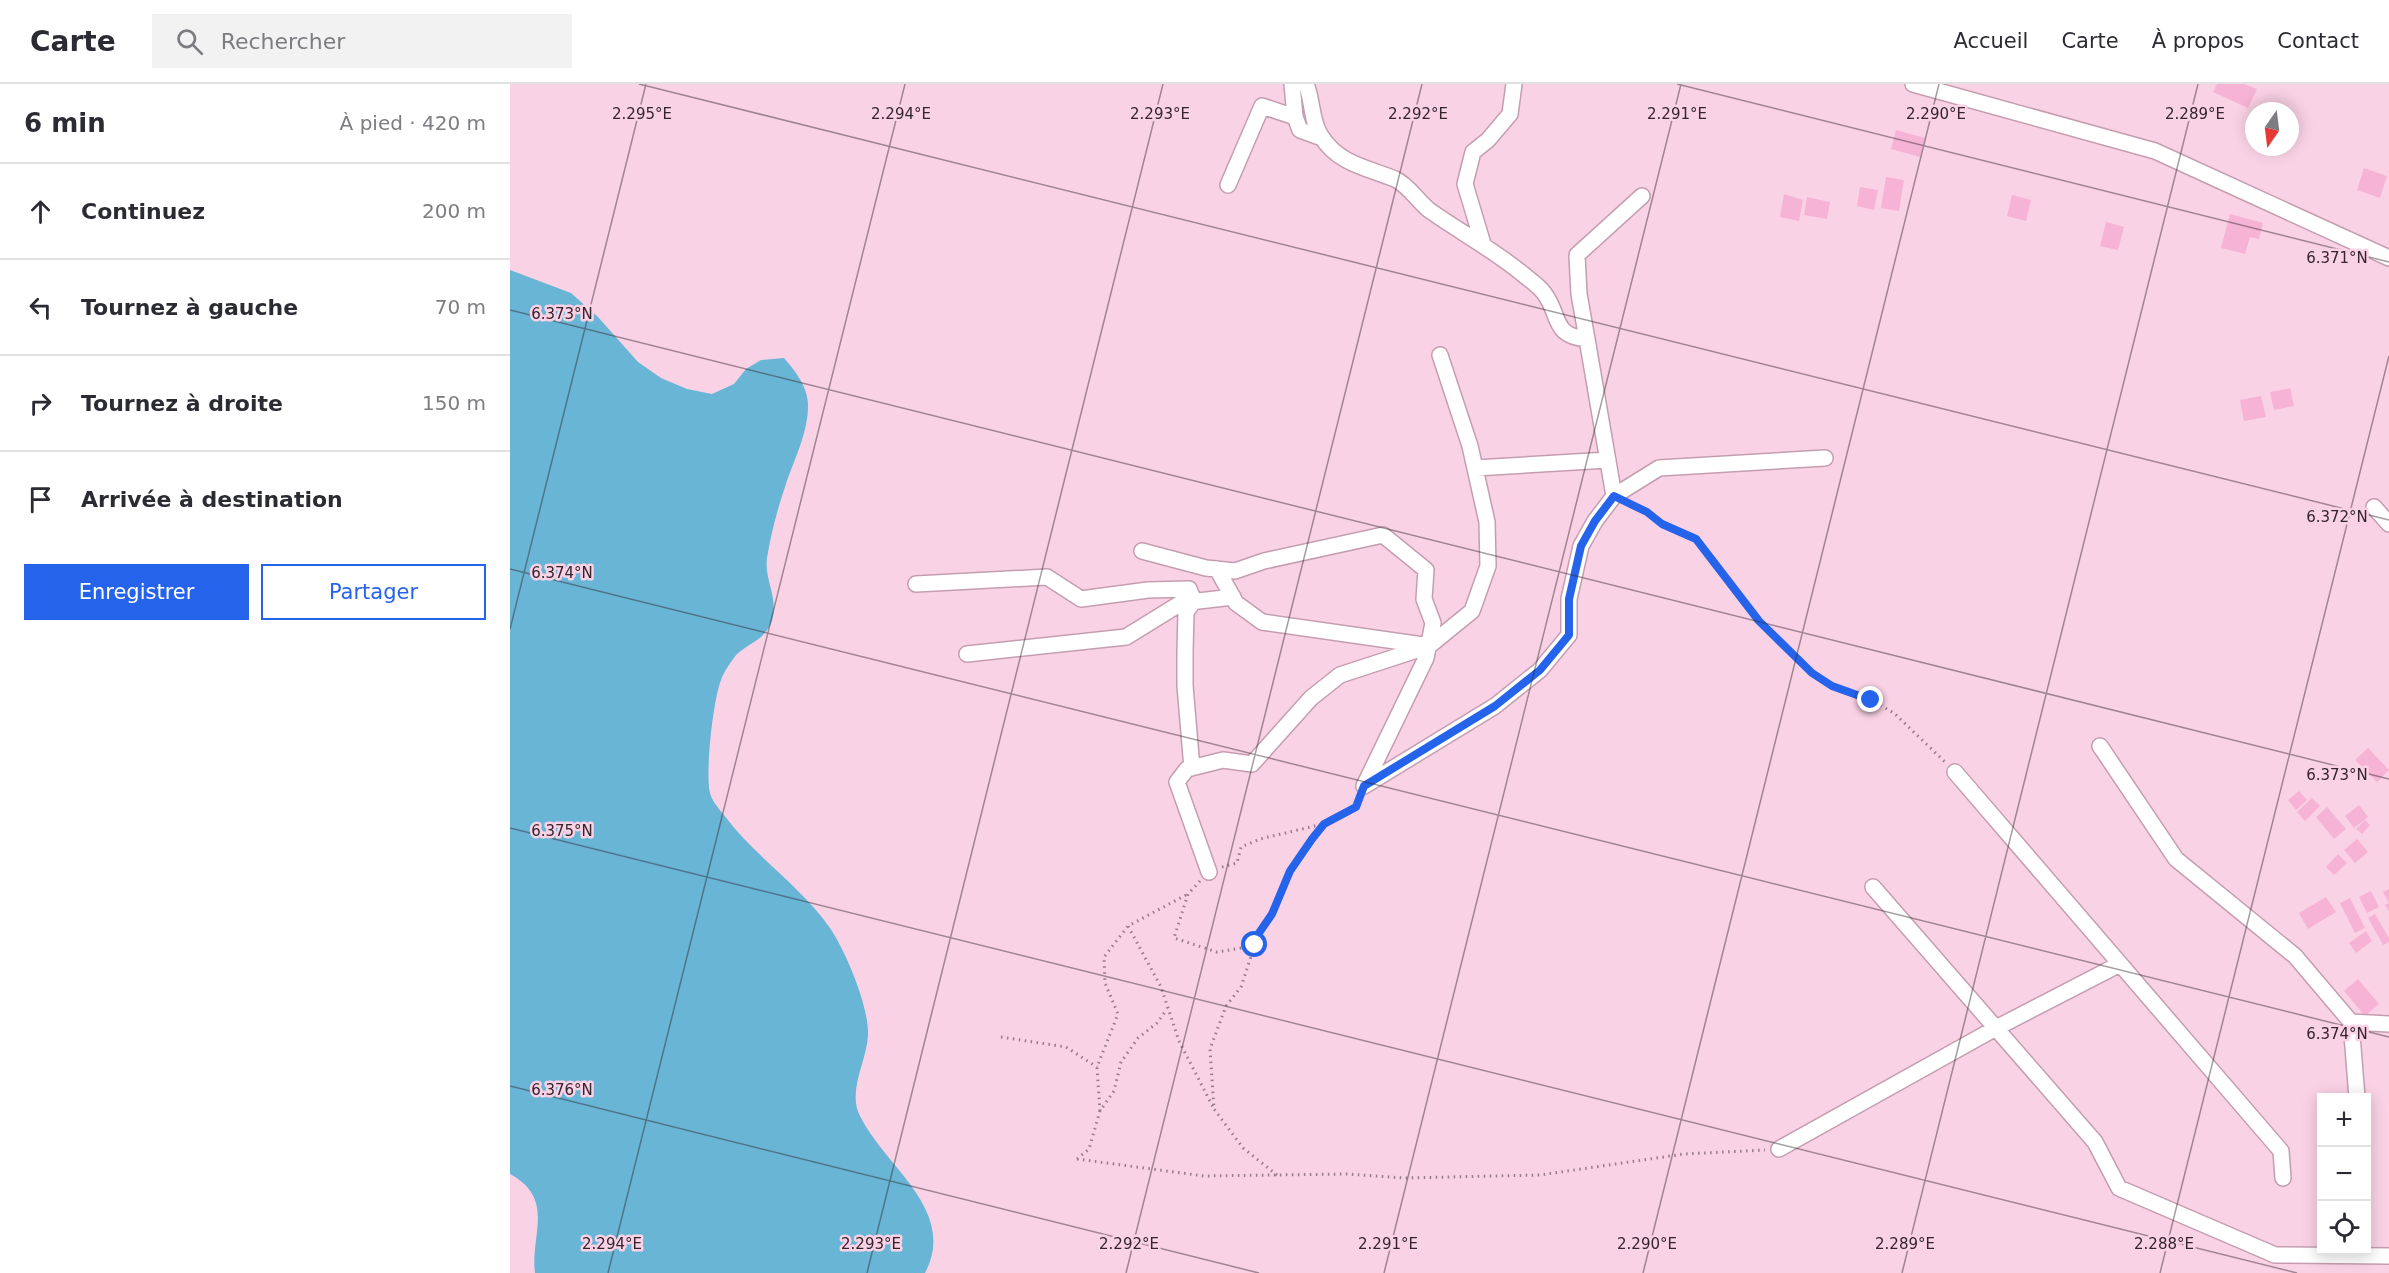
<!DOCTYPE html>
<html lang="fr">
<meta charset="utf-8">
<style>
:root{--surface:#fff;--page:#f2f2f3;--text:#2b2b33;--muted:#7c7c81;--line:#e1e1e2;--accent:#2563eb}
body{margin:0;font-family:"DejaVu Sans",sans-serif;background:var(--page);color:var(--text)}
.controls{position:absolute;right:18px;bottom:18px;display:grid;overflow:hidden;border-radius:0px;box-shadow:0 3px 15px #0003}
.controls button{width:54px;height:54px;display:grid;place-items:center;padding:0;border:0;border-bottom:2px solid var(--line);background:var(--surface);color:var(--text);font:30px sans-serif}
.compass{position:absolute;left:1735px;top:18px;width:54px;height:54px;border-radius:50%;background:var(--surface);box-shadow:0 3px 15px #0003;rotate:194deg}
.stop{position:absolute;width:18px;height:18px;margin:-14px;border:4px solid #2563eb;border-radius:50%;background:#fff}
.stop.end{background:#2563eb;border-color:#fff;box-shadow:0 2px 6px #0008}
.list{margin:0;padding:0;list-style:none}
h2{display:flex;justify-content:space-between;align-items:center;height:78px;margin:0;padding:0 24px;font-size:26px}
h2 small{font-size:20px;font-weight:400;color:var(--muted)}
.list li{display:grid;grid-template-columns:39px 1fr auto;gap:18px;align-items:center;box-sizing:border-box;height:96px;padding:0 24px;border-top:2px solid var(--line)}
.list b{display:block;font-size:22px;white-space:nowrap}
.list em{font-size:20px;font-style:normal;color:var(--muted)}
.actions{display:flex;gap:12px;padding:18px 24px}
.actions a{flex:1;padding:14px 0;border:2px solid var(--accent);border-radius:0px;text-align:center;font-size:21px;color:var(--accent)}
.actions .main{background:var(--accent);color:#fff}
.icon{flex:none;width:33px;height:33px;fill:none;stroke:currentColor;stroke-width:2;stroke-linecap:round;stroke-linejoin:round}
.map{position:relative;flex:none;width:1879px;height:1189px;overflow:hidden}
header{display:flex;align-items:center;gap:36px;box-sizing:border-box;height:84px;padding:0 30px;background:var(--surface);border-bottom:2px solid var(--line)}
header strong{font-size:28px}
nav{display:flex;gap:33px;margin-inline-start:auto;font-size:21px}
.search{width:420px;height:54px;background:var(--page);display:flex;align-items:center;gap:15px;box-sizing:border-box;padding:0 21px;border-radius:0px;color:var(--muted);font-size:22px}
main{display:flex}
aside{flex:1;background:var(--surface)}
.map>svg:first-child{display:block}
</style>
<header>
<strong>Carte</strong>
<div class="search"><svg class="icon" aria-label="search" viewBox="0 0 24 24"><circle cx="10" cy="10" r="6"/><path d="M15 15l6 6"/></svg>Rechercher</div>
<nav><a>Accueil</a><a>Carte</a><a>À propos</a><a>Contact</a></nav>
</header>
<main>
<aside>
<h2>6 min<small>À pied · 420 m</small></h2>
<ul class="list">
<li><svg class="icon" aria-label="ahead" viewBox="0 0 24 24"><path d="M12 20V5M6 11l6-6 6 6"/></svg><div><b>Continuez</b></div><em>200 m</em></li>
<li><svg class="icon" aria-label="left" viewBox="0 0 24 24"><path d="M17 20v-9H6M10 6l-5 5 5 5"/></svg><div><b>Tournez à gauche</b></div><em>70 m</em></li>
<li><svg class="icon" aria-label="right" viewBox="0 0 24 24"><path d="M7 20v-9h11M14 6l5 5-5 5"/></svg><div><b>Tournez à droite</b></div><em>150 m</em></li>
<li><svg class="icon" aria-label="arrive" viewBox="0 0 24 24"><path d="M6 21V4h12l-3 4 3 4H6"/></svg><div><b>Arrivée à destination</b></div></li>
</ul>
<div class="actions"><a class="main">Enregistrer</a><a>Partager</a></div>
</aside>
<div class="map">
<svg width="1879" height="1189" viewBox="0 0 1879 1189">
<rect width="100%" height="100%" fill="#fad2e5"/>
<path fill="#68b5d5" d="M0 186 61 209 88 233 128 278 151 294 177 305 202 310 224 300 236 285 251 276 274 274C286 288 299 304 298 324 297 352 283 378 275 403 267 426 261 450 257 474 254 497 270 515 261 539 254 556 239 559 227 570 221 577 214 588 211 596 203 616 195 690 200 709 202 717 209 725 214 731 245 773 290 801 320 844 336 868 359 922 358 951 357 977 337 1007 350 1032 375 1083 448 1126 415 1189H25C20 1151 46 1115 0 1090Z"/>
<path fill="#f6b3d5" d="M1707 0H1734L1747 5 1738 24 1703 8Z
M1386 46 1415 54 1410 73 1381 65Z
M1854 84 1877 92 1870 114 1847 106Z
M1376 93 1394 96 1389 127 1371 124Z
M1350 103 1368 106 1364 126 1347 122Z
M1274 110 1293 116 1289 137 1270 133Z
M1502 111 1521 116 1516 137 1497 132Z
M1297 113 1320 118 1317 135 1294 131Z
M1720 130 1753 139 1749 155 1740 153 1735 170 1711 164Z
M1596 138 1614 143 1608 166 1590 162Z
M1780 304 1784 322 1764 326 1760 308Z
M1751 312 1756 333 1734 337 1730 316Z
M1858 664 1879 686 1867 698 1845 676Z
M1789 707 1797 716 1786 726 1778 716Z
M1802 714 1810 722 1795 737 1787 728Z
M1849 721 1858 733 1844 744 1835 732Z
M1817 723 1836 745 1824 755 1806 733Z
M1855 736 1860 741 1852 750 1846 745Z
M1847 755 1858 768 1845 779 1834 766Z
M1828 770 1837 779 1824 791 1816 783Z
M1879 805V827L1875 821 1879 819 1873 808Z
M1861 807 1869 823 1857 829 1849 813Z
M1816 813 1826 828 1798 845 1789 829Z
M1840 814 1855 844 1845 849 1830 819Z
M1865 830 1879 854V858L1873 861 1858 834Z
M1856 847 1862 857 1846 869 1839 859Z
M1848 895 1869 920 1855 932 1834 907Z"/>
<g fill="none" stroke-linecap="round" stroke-linejoin="round">
<defs>
<path id="minor" d="M782 0 785 33 790 46 812 54
M796 0C803 17 801 37 811 52 828 80 858 84 885 95 898 101 908 117 919 126 950 148 984 166 1014 191 1020 196 1029 202 1034 209 1051 231 1041 252 1077 255L1104 412
M1403 0 1645 67 1879 174
M718 101 752 22 785 33
M973 160 955 100 963 68 978 56 1000 30 1004 0
M1077 255 1069 210 1067 171 1132 112
M966 384 1098 376
M1864 423 1879 440
M632 467 696 484 725 487 754 477 873 451 916 486 914 515 923 539 916 574 854 702
M707 485 726 519 752 538 913 561
M406 500 537 493 571 515 638 506 679 505 684 517 676 528 675 567V602L682 684
M457 570 616 553 671 519 723 513
M1590 662 1666 775 1785 872 1841 938 1847 1014
M1445 688 1771 1067 1773 1094
M854 702 985 622 1030 586 1059 551V515L1071 462 1085 437 1104 412 1149 384 1315 374
M699 788 667 698 677 685 713 676 742 680 801 614 830 591 919 562 962 527 978 482 977 438 960 362 930 271
M1363 803 1585 1058 1609 1104 1765 1171 1879 1172
M1841 938 1879 940
M1269 1065 1486 944 1610 880"/>
</defs>
<use href="#minor" stroke="#c49eb0" stroke-width="18"/>
<path stroke="#967b88" stroke-width="3" stroke-dasharray="1.5 4.5" stroke-linecap="butt" d="M1119 419 1152 440 1186 455 1249 537 1302 589 1322 602 1361 616 1384 629 1435 678
M712 783 727 779 731 763 750 755 813 740
M690 797 678 810 664 854 707 868 744 862
M676 811 618 842 651 903 669 957 703 1023
M491 953 556 963 587 983
M590 1027 587 983 608 930 595 899 594 873 618 842
M567 1075 694 1092 837 1090 894 1094 1030 1091 1174 1070 1255 1066
M567 1075 579 1065 590 1027 604 1007 611 978 628 954 647 939 657 925
M767 1091 733 1064 704 1025 700 965 716 922 731 903 749 848 762 830 780 787 814 740 846 723 849 714"/>
<use href="#minor" stroke="#fff" stroke-width="15"/>
</g>
<g fill="none" stroke-linecap="round" stroke-linejoin="round">
<path stroke="#2563eb" stroke-width="8" d="M745 861 749 849 762 830 780 787 802 755 814 740 846 723 854 702 985 622 1030 586 1059 551V515L1071 462 1085 437 1104 412 1137 428 1152 440 1186 455 1249 537 1302 589 1322 602 1361 616"/>
</g>
<path fill="none" stroke="#34252d" stroke-width="1.5" stroke-opacity="0.45" d="M129 0 1879 436M1167 0 1879 178M0 226 1879 695M0 485 1879 953M0 545 136 0M0 744 1787 1189M0 1002 749 1189M98 1189 395 0M357 1189 653 0M616 1189 912 0M874 1189 1171 0M1133 1189 1429 0M1392 1189 1688 0M1650 1189 1879 272"/>
<g font-size="15" text-anchor="middle" fill="#34252d" stroke="#fad2e5" stroke-width="5" stroke-linejoin="round" paint-order="stroke">
<text x="132" y="35">2.295°E</text>
<text x="391" y="35">2.294°E</text>
<text x="650" y="35">2.293°E</text>
<text x="908" y="35">2.292°E</text>
<text x="1167" y="35">2.291°E</text>
<text x="1426" y="35">2.290°E</text>
<text x="1685" y="35">2.289°E</text>
<text x="1827" y="179">6.371°N</text>
<text x="52" y="235">6.373°N</text>
<text x="1827" y="438">6.372°N</text>
<text x="52" y="494">6.374°N</text>
<text x="1827" y="696">6.373°N</text>
<text x="52" y="752">6.375°N</text>
<text x="1827" y="955">6.374°N</text>
<text x="52" y="1011">6.376°N</text>
<text x="102" y="1165">2.294°E</text>
<text x="361" y="1165">2.293°E</text>
<text x="619" y="1165">2.292°E</text>
<text x="878" y="1165">2.291°E</text>
<text x="1137" y="1165">2.290°E</text>
<text x="1395" y="1165">2.289°E</text>
<text x="1654" y="1165">2.288°E</text>
</g>
</svg>
<div class="controls">
<button>+</button>
<button>−</button>
<button><svg class="icon" aria-label="locate" viewBox="0 0 24 24"><circle cx="12" cy="12" r="6"/><path d="M12 2v4M12 18v4M2 12h4M18 12h4"/></svg></button>
</div>
<svg class="compass" viewBox="-18 -18 36 36"><path d="M0-13l5 13h-10z" fill="#e53935"/><path d="M0 13l5-13h-10z" fill="#7c7c81"/></svg>
<div class="stop" style="left:745px;top:861px"></div>
<div class="stop end" style="left:1361px;top:616px"></div>
</div>
</main>
